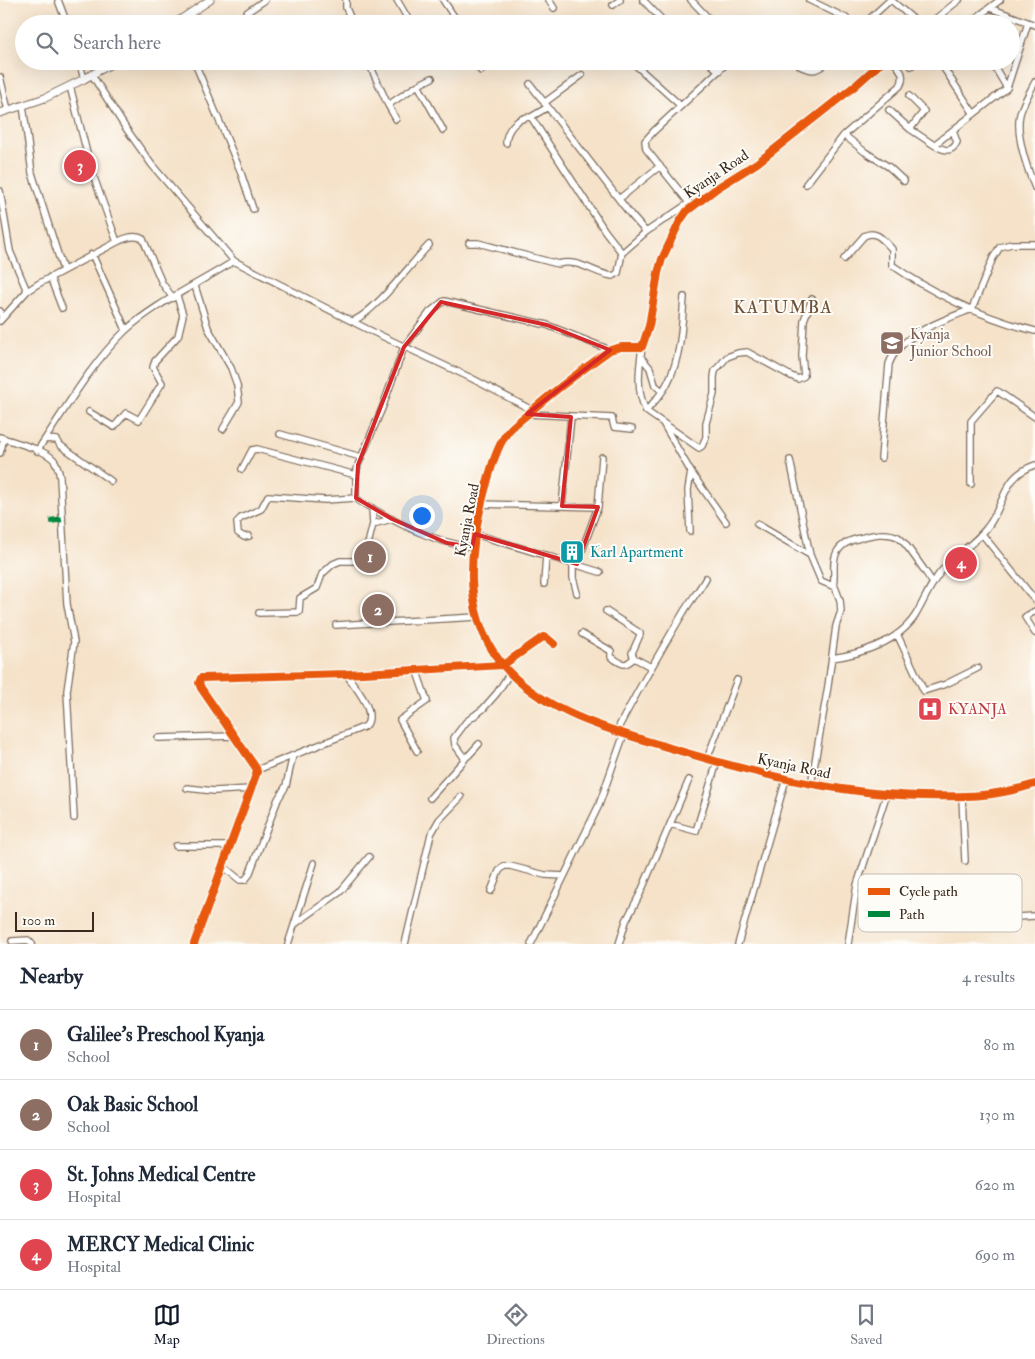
<!DOCTYPE html>
<style>
:root{--surface:#fff;--page:#f2f2f3;--text:#1f2937;--muted:#747a83;--line:#e0e1e3;--accent:#111827}
body{margin:0;font-family:"IM FELL Double Pica",serif;background:var(--page);color:var(--text)}
.scale{position:absolute;left:15px;bottom:12px;width:79px;box-sizing:border-box;padding-left:5px;border:2px solid #3b2a1e;border-top:0;font-size:14px;line-height:18px;white-space:nowrap;color:#3b2a1e;-webkit-text-stroke:4px #fdfcf7;paint-order:stroke}
.you{position:absolute;left:421px;top:515px;width:18px;height:18px;margin:-12px;border:4px solid #fff;border-radius:50%;background:#1a73e8;box-shadow:0 0 0 8px #1a73e833}
.badge{display:grid;place-items:center;width:32px;height:32px;border-radius:50%;background:var(--accent);color:#fff;font-size:16px;font-weight:700}
.pin{position:absolute;translate:-50% -50%;border:2px solid #fff;box-shadow:0 1px 5px #0006}
.list{margin:0;padding:0;list-style:none}
h2{display:flex;justify-content:space-between;align-items:center;height:65px;margin:0;padding:0 20px;font-size:21px}
h2 small{font-size:16px;font-weight:400;color:var(--muted)}
.list li{display:grid;grid-template-columns:32px 1fr auto;gap:15px;align-items:center;box-sizing:border-box;height:70px;padding:0 20px;border-top:1px solid var(--line)}
.list b{display:block;font-size:19px;white-space:nowrap}
.list p{margin:0;font-size:16px;white-space:nowrap;color:var(--muted)}
.list em{font-size:16px;font-style:normal;color:var(--muted)}
.icon{flex:none;width:28px;height:28px;fill:none;stroke:currentColor;stroke-width:2;stroke-linecap:round;stroke-linejoin:round}
.map{position:relative;flex:none;width:1035px;height:944px;overflow:hidden}
.search{position:absolute;background:var(--surface);box-shadow:0 5px 20px #0002;left:15px;right:15px;top:15px;height:55px;display:flex;align-items:center;gap:12px;box-sizing:border-box;padding:0 18px;border-radius:28px;color:var(--muted);font-size:19px}
.sheet{height:345px;background:var(--surface)}
nav{display:flex;justify-content:space-around;align-items:center;box-sizing:border-box;height:70px;border-top:1px solid var(--line);background:var(--surface);font-size:14px;color:var(--muted)}
nav a{display:grid;justify-items:center;gap:2px}
nav .on{color:var(--accent)}
.map>svg:first-child{display:block}
</style>
<div class="map">
<svg width="1035" height="944" viewBox="0 0 1035 944">
<rect width="100%" height="100%" fill="#fdfcf7"/>
<filter id="ink" filterUnits="userSpaceOnUse"><feTurbulence type="fractalNoise" baseFrequency=".02" numOctaves="2"/><feDisplacementMap in="SourceGraphic" scale="10" xChannelSelector="R" yChannelSelector="G"/><feConvolveMatrix kernelMatrix="1 2 1 2 8 2 1 2 1" color-interpolation-filters="sRGB"/></filter>
<filter id="wash" filterUnits="userSpaceOnUse"><feTurbulence type="fractalNoise" baseFrequency=".0096" numOctaves="4" result="noise"/><feDisplacementMap in="SourceGraphic" scale="20" xChannelSelector="R" yChannelSelector="G"/><feGaussianBlur stdDeviation="1.12" result="paint"/><feColorMatrix in="noise" values="0 0 0 0 0 0 0 0 0 0 0 0 0 0 0 0 0 1.4 0 .05"/><feComposite in="paint" operator="in"/></filter>
<g filter="url(#wash)">
<rect width="100%" height="100%" fill="#f5e2c9"/>
</g>
<g filter="url(#ink)">
<g fill="none" stroke-linecap="round" stroke-linejoin="round">
<defs>
<path id="minor" d="M58 0 67 24
M346 0V8L353 24
M397 0 411 24
M443 0 459 24
M549 0 554 8
M643 0 666 24
M691 0 714 24
M809 0 846 18 852 24
M891 0 919 24
M613 5 620 0
M990 8 1035 25
M249 24 246 13 265 0
M864 24 890 0
M929 24 959 0
M968 24 1000 0
M79 61 84 79
M194 61 240 170 253 209
M368 61 388 105 396 119
M472 61 481 71
M631 61 681 106
M707 61 719 71
M883 61 856 85 757 163 717 188 687 211 680 221 662 259 658 273 649 326 642 347H621L610 350C582 370 553 391 528 414 521 420 513 425 507 433 496 448 490 472 485 490 468 553 460 620 509 672 551 715 614 731 670 748 753 773 836 794 923 796 966 797 994 797 1035 784
M939 61 974 114
M800 66C813 72 818 71 828 61
M911 66 918 61
M92 75 125 127 152 165 234 261 367 329 471 378 532 410
M0 77 8 110
M1035 82C1030 92 1023 103 1020 114 1015 135 1027 168 1035 188
M530 84 631 215 646 232
M418 85 443 130
M1007 88 1028 23
M909 96 924 111 910 129
M544 103 582 75
M23 105 32 173 63 270
M388 105 418 85 432 78
M889 110 910 129 934 145 1007 88 991 61
M531 117 548 107
M844 135 865 152 889 167 904 181
M506 143C506 130 517 117 531 117L605 231 622 253
M934 145C943 150 952 154 957 142L953 131
M806 184 844 135 900 86C906 75 900 69 893 61
M0 191 10 251 27 291
M619 199 660 166
M690 204 646 149 645 141 654 131 729 61
M117 242C125 238 135 234 143 239L162 283 173 298
M469 243H478L558 264C579 258 594 274 613 276L618 273 622 253 646 232 689 203
M92 254 126 330
M844 259 864 236C876 229 884 241 892 249V265C935 295 984 318 1035 331
M50 277 62 308
M195 286 208 328 231 368 237 385 239 402 223 429
M0 311 2 318
M0 321 27 291 38 284 117 242 91 169 70 86
M353 321C376 311 410 265 429 245
M642 347C639 369 636 391 646 411L699 448 702 446 706 437V423L714 394V377L715 371 727 357 738 353 747 352 791 376 798 379 804 376 802 356 804 320 812 299
M641 357 650 368 655 385 662 391
M646 411C654 402 663 393 668 382 681 357 682 325 684 297
M89 412 114 427 126 413 139 420 162 383 153 367 155 361 178 336 183 315 177 296
M528 414 612 418 614 427 632 429
M664 425 691 472 726 522
M280 434 361 457
M0 437C15 443 42 448 53 459 58 464 59 472 60 478L67 604 74 642 67 691 74 818
M45 439 57 440 60 445 111 481
M37 451C65 410 89 366 125 331 154 304 200 283 234 261
M0 453 4 438
M881 458 889 364C900 334 944 320 972 309L993 258 1000 247 1011 244H1035
M790 460 810 555 821 581 835 587 840 600 841 611 836 626 828 686 811 785
M242 469 252 450 257 449 356 475
M971 484V421L997 391 999 392 1035 417
M481 504 598 507
M562 506 571 417
M373 524 392 519
M757 524 810 555
M690 531 688 490 691 472
M475 534 600 572
M982 534 1035 600
M249 536 244 537 238 533 237 522 241 518 261 509 268 496 325 500 356 498
M472 547C437 543 403 526 373 509 367 505 361 503 356 498V475L358 465 383 406 404 347 430 312 444 301 547 325 610 350
M573 563V578L577 593
M577 564 598 507 602 457
M544 584 546 555
M833 586C836 574 831 562 837 552 842 543 851 540 860 538 871 535 886 531 898 537 906 542 926 573 933 583
M606 611 640 633V635L632 653 634 658
M1035 611 1025 617 1035 633
M259 613 299 612 300 598 317 588 322 574 333 564 340 561H361L364 560 373 524 372 508
M336 625 477 617
M582 634 611 651V657C623 664 623 668 634 658L651 667
M897 634 924 691 946 684 978 668
M832 658C861 654 898 642 915 616 925 600 931 581 945 567 959 552 979 541 991 522 1006 498 1004 476 1035 465
M416 669 427 701 400 720 417 751
M616 732C637 692 660 652 683 613 690 601 699 591 706 578
M158 738 234 736
M465 758 469 755 479 744
M707 759 737 680
M257 770 366 726C377 711 355 687 346 674
M187 788 214 791 251 789
M962 797 965 861
M430 798 465 759 455 745 454 738 466 722 483 709 497 693 510 673
M670 824 696 831 717 762
M176 846H231
M224 867 240 880H245L249 875 278 799 286 786 293 755
M491 891 499 871 504 866H510L545 875 564 876
M1012 905 1013 913 1017 917 1035 916
M295 924 340 892 369 857
M12 941 28 940 32 944
M194 944 257 772 256 768 201 688 199 683 201 678 346 674 503 665 543 637 547 638 554 644
M288 944 314 863
M405 944 431 834 439 820 461 797
M531 944 599 805 624 734
M619 944 626 921 640 894 689 780
M738 944 786 779
M848 944 857 885 886 796"/>
<path id="major" d="M174 24 210 0
M0 113 45 98 84 79 116 61"/>
</defs>
<use href="#minor" stroke="#7c6a5a" stroke-width="8"/>
<use href="#major" stroke="#7c6a5a" stroke-width="9"/>
<use href="#minor" stroke="#fff" stroke-width="5.5"/>
<use href="#major" stroke="#fff" stroke-width="7"/>
<path stroke="#00873e" stroke-width="6" stroke-dasharray="12 6" stroke-linecap="butt" d="M50 521 63 519"/>
<defs>
<path id="cycleway" d="M883 61 856 85 757 163 717 188 687 211 680 221 662 259 658 273 649 326 642 347H621L610 350C582 370 553 391 528 414 521 420 513 425 507 433 496 448 490 472 485 490 468 553 460 620 509 672 551 715 614 731 670 748 753 773 836 794 923 796 966 797 994 797 1035 784
M194 944 257 772 256 768 201 688 199 683 201 678 346 674 503 665 543 637 547 638 554 644"/>
</defs>
<use href="#cycleway" stroke="#fdfcf7" stroke-width="11"/>
<use href="#cycleway" stroke="#e8590c" stroke-width="8"/>
</g>
</g>
<path fill="none" stroke="#d62828" stroke-width="4" stroke-linejoin="round" d="M441 302 547 325 610 350 527 414 571 417 562 506 598 507 577 564 475 534 472 547 447 543 392 519 356 498 358 465 404 347Z"/>
<defs>
<symbol id="school-square" viewBox="-11 -11 22 22"><rect x="-9" y="-9" width="18" height="18" rx="4" fill="#8d6e63" stroke="#fdfcf7"/><path d="M0-5L7-2L0 1L-7-2ZM-4 1L0 2.5L4 1V4Q0 6-4 4Z" fill="#fff"/></symbol>
<symbol id="building-square" viewBox="-11 -11 22 22"><rect x="-9" y="-9" width="18" height="18" rx="4" fill="#0f9aa8" stroke="#fdfcf7"/><path d="M-4-6H4V6H1V3H-1V6H-4ZM-2.5-4.3h1.7v1.8h-1.7ZM.8-4.3h1.7v1.8H.8ZM-2.5-1h1.7V.8h-1.7ZM.8-1h1.7V.8H.8Z" fill="#fff"/></symbol>
<symbol id="hospital-square" viewBox="-11 -11 22 22"><rect x="-9" y="-9" width="18" height="18" rx="4" fill="#e0444e" stroke="#fdfcf7"/><path d="M-5-5h3v3.5h4V-5h3V5h-3V1.5h-4V5h-3Z" fill="#fff"/></symbol>
</defs>
<g fill-rule="evenodd">
<use href="#school-square" x="878" y="329" width="28" height="28"/>
<use href="#building-square" x="558" y="538" width="28" height="28"/>
<use href="#hospital-square" x="916" y="695" width="28" height="28"/>
</g>
<g text-anchor="middle" stroke-width="4" stroke-linejoin="round" paint-order="stroke">
<g font-size="15" fill="#3b2a1e" stroke="#fdfcf7">
<text transform="translate(716 174) rotate(-34)" y="5">Kyanja Road</text>
<text transform="translate(467 520) rotate(-79)" y="5">Kyanja Road</text>
<text transform="translate(794 766) rotate(12)" y="5">Kyanja Road</text>
</g>
<g font-size="15" fill="#785e54" stroke="#fdfcf7" text-anchor="start">
<text x="910" y="339">Kyanja<tspan x="910" dy="17">Junior School</tspan></text>
</g>
<g font-size="15" fill="#0d838f" stroke="#fdfcf7" text-anchor="start">
<text x="590" y="557">Karl Apartment</text>
</g>
<g font-size="15" fill="#be3a42" stroke="#fdfcf7" text-anchor="start">
<text x="948" y="714">KYANJA</text>
</g>
<g font-size="18" letter-spacing="1" fill="#6e5139" stroke="#fdfcf7">
<text x="783" y="313">KATUMBA</text>
</g>
</g>
<rect x="858" y="874" width="164" height="58" rx="8" fill="#fdfcf7" stroke="#c3bdb6" stroke-width="1"/>
<rect x="868" y="888" width="22" height="7" fill="#e8590c"/>
<rect x="868" y="911" width="22" height="6" fill="#00873e"/>
<g font-size="14" fill="#3b2a1e">
<text x="899" y="896">Cycle path</text>
<text x="899" y="919">Path</text>
</g>
</svg>
<div class="scale">100 m</div>
<div class="you"></div>
<div class="pin badge" style="left:370px;top:557px;background:#8d6e63">1</div>
<div class="pin badge" style="left:378px;top:610px;background:#8d6e63">2</div>
<div class="pin badge" style="left:80px;top:166px;background:#e0444e">3</div>
<div class="pin badge" style="left:961px;top:563px;background:#e0444e">4</div>
<div class="search"><svg class="icon" aria-label="search" viewBox="0 0 24 24"><circle cx="10" cy="10" r="6"/><path d="M15 15l6 6"/></svg>Search here</div>
</div>
<section class="sheet">
<h2>Nearby<small>4 results</small></h2>
<ul class="list">
<li><span class="badge" style="background:#8d6e63">1</span><div><b>Galilee's Preschool Kyanja</b><p>School</p></div><em>80 m</em></li>
<li><span class="badge" style="background:#8d6e63">2</span><div><b>Oak Basic School</b><p>School</p></div><em>130 m</em></li>
<li><span class="badge" style="background:#e0444e">3</span><div><b>St. Johns Medical Centre</b><p>Hospital</p></div><em>620 m</em></li>
<li><span class="badge" style="background:#e0444e">4</span><div><b>MERCY Medical Clinic</b><p>Hospital</p></div><em>690 m</em></li>
</ul>
</section>
<nav>
<a class="on"><svg class="icon" aria-label="map" viewBox="0 0 24 24"><path d="M3 6l6-2 6 2 6-2v14l-6 2-6-2-6 2zM9 4v14M15 6v14"/></svg>Map</a>
<a><svg class="icon" aria-label="directions" viewBox="0 0 24 24"><path d="M12 3l9 9-9 9-9-9zM9 14v-3h6M13 9l2 2-2 2"/></svg>Directions</a>
<a><svg class="icon" aria-label="saved" viewBox="0 0 24 24"><path d="M7 4h10v16l-5-4-5 4z"/></svg>Saved</a>
</nav>
